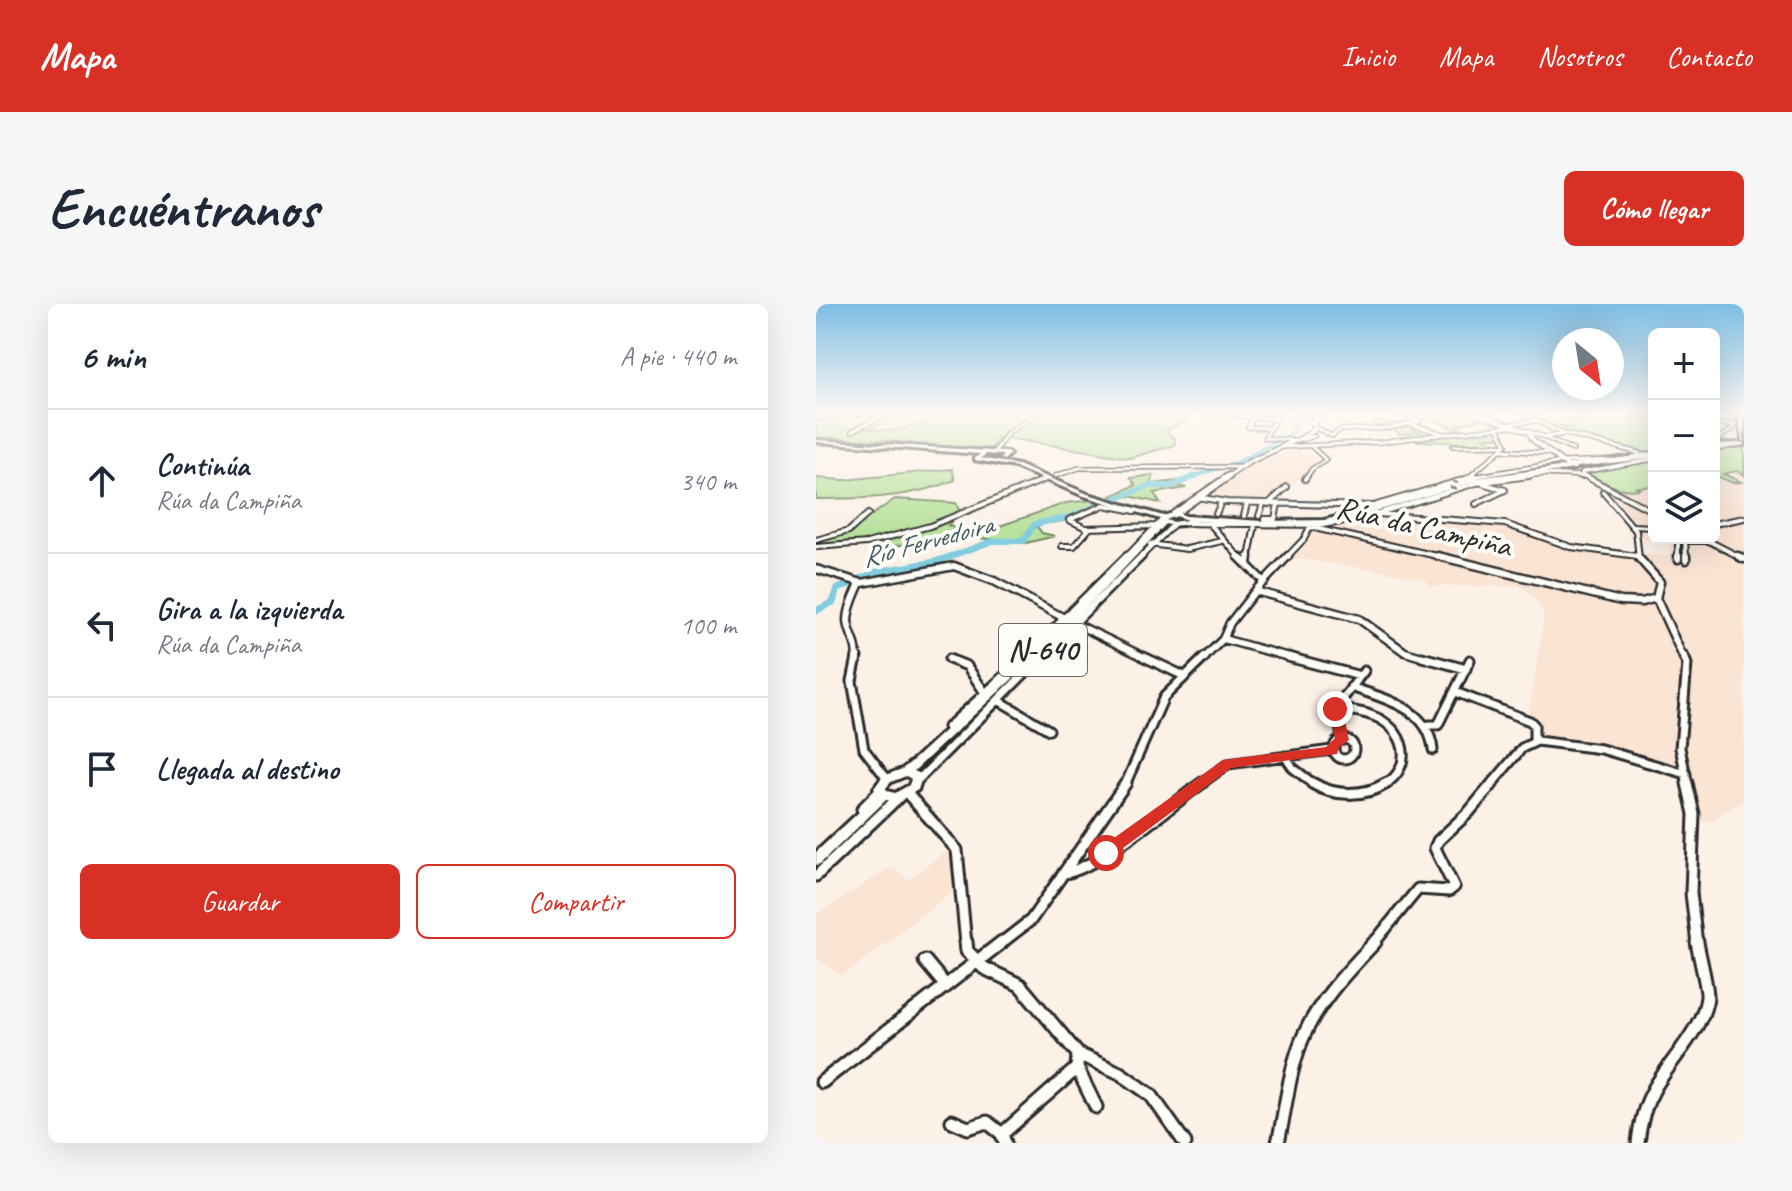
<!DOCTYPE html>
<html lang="es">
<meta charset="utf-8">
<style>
:root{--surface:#fff;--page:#f6f6f7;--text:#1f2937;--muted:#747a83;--line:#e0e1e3;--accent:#d93025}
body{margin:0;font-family:Caveat,sans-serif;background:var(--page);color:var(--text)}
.controls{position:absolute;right:24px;top:24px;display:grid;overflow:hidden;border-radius:12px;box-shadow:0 8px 32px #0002}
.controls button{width:72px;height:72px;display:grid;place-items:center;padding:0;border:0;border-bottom:2px solid var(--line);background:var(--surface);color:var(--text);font:40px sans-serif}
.compass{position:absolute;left:736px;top:24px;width:72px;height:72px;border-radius:50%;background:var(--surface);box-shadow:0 8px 32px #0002;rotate:150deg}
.stop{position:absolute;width:24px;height:24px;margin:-18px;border:6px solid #d93025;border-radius:50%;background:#fff}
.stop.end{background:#d93025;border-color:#fff;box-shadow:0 2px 8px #0008}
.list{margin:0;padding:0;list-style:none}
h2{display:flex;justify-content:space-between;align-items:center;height:104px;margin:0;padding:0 32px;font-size:34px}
h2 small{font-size:26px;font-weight:400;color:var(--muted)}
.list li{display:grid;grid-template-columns:52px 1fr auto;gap:24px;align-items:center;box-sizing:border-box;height:144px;padding:0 32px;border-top:2px solid var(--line)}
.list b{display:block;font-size:30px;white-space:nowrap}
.list p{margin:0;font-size:26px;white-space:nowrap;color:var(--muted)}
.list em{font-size:26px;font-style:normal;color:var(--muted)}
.actions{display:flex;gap:16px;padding:24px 32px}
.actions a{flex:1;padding:18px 0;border:2px solid var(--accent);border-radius:12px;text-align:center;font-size:28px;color:var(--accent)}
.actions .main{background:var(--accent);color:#fff}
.icon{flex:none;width:44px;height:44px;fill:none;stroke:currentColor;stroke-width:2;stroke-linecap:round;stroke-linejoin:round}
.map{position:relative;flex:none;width:928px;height:839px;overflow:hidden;border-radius:12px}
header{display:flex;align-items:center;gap:48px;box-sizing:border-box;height:112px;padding:0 40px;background:var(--accent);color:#fff}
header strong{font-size:38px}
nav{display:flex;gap:44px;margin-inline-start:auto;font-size:28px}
.intro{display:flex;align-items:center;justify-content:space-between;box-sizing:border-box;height:192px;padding:0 48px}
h1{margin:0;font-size:56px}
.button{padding:20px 36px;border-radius:12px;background:var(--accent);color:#fff;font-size:28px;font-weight:700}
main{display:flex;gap:48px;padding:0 48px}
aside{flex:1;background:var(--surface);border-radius:12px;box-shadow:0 8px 32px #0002}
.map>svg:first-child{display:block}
</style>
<header>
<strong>Mapa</strong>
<nav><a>Inicio</a><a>Mapa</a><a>Nosotros</a><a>Contacto</a></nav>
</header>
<div class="intro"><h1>Encuéntranos</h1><a class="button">Cómo llegar</a></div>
<main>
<aside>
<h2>6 min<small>A pie · 440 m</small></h2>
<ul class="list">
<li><svg class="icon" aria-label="ahead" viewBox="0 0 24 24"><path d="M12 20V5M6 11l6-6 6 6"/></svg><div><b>Continúa</b><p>Rúa da Campiña</p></div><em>340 m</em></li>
<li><svg class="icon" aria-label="left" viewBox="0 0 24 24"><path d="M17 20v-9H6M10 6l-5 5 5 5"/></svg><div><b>Gira a la izquierda</b><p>Rúa da Campiña</p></div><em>100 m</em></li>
<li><svg class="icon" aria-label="arrive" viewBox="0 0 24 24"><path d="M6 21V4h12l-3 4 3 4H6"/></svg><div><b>Llegada al destino</b></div></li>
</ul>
<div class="actions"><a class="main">Guardar</a><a>Compartir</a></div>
</aside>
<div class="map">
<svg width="928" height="839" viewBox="0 0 928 839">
<rect width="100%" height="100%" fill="#fcf1e7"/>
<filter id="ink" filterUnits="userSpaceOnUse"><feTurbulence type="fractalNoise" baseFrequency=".0125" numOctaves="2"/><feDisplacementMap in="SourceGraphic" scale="16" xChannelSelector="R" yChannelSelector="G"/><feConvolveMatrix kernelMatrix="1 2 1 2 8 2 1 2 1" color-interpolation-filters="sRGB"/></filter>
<g filter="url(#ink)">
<path fill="#fae4d4" d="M101 109H206L122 114 78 127 51 125Z
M928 141V497L907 508 899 517 876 516 869 474 863 470 803 448 720 433 722 424 712 415 728 312 725 302 706 282H612L611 277 586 270 472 253 493 229 567 211 693 222 715 232 778 248 853 252V237L822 234 817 218 788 186 756 170 838 156V234H898V146Z
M476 146 493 149 506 158 450 199 384 193 446 153 454 155Z
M134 545 141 584 27 672 0 654V611L77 562 91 576Z"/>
<path fill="#b8e19d" stroke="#728664" stroke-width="2" d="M89 109 106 110 87 111 51 125 78 127 122 114 220 109 184 134H179L183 136 173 147 162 148 75 137 0 133V115Z
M225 109H375L367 112 371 116 352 125 351 128 359 135V141L314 154 190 134Z
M582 109H659L670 113 640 122 648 128H645L616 114 605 116Z
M707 109H810L838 117V149L808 147 746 128 744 125 757 122H733Z
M564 117 602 123 596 125 614 133 682 125 687 133H669L679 140 601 137 595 129 583 130 576 123 562 124 557 118Z
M928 142V171L921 167 907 170 925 178 917 179 898 171V146Z
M838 156V182L820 183 823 185C803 189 788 177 770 170L794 163 768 168 762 166Z
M136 165 139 176C97 194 46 195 0 195V174L28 176Z
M337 171 336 180 369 176 363 182 370 184 338 189 344 199 313 192 298 195 295 192 320 181 315 174Z
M79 195 140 199 145 210 132 221 146 228 71 244 57 239 0 246V236C31 230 53 213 79 195Z
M276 196 284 199 247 217 220 221 226 229 239 232 210 239 152 233 250 199Z"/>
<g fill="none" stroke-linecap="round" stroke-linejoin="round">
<path stroke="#5e8c96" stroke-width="2" d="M744 109 763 120"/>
<path stroke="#80cdde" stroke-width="4" d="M373 174 424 157 475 130 480 123 475 119 484 109"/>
<path stroke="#80cdde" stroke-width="6" d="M130 254 177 237H207L219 220 254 213 332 182H356L379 172"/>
<path stroke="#80cdde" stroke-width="7" d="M0 307 17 298 22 285 60 268 119 258 136 252"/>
<defs>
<path id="minor-far5" d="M391 109 460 115
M463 109 449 134 483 137 498 132
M706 109 747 130
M488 112 499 121
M438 113 432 123 454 124
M0 114 45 109
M898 118 919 122
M594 120 628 130
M691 120 718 117
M498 123 516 132 524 126 573 124 604 117 580 109
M36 127 72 109
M713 128 729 133 750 130 823 149
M730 134 757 146
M898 137 917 125 916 110 921 109
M637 142 690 141
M466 143 564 138 694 122
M684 146 734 149
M898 146 925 140
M179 147 192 129 223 109
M816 153 838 149
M766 168 838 155
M766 170 773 174
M239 172 263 164 425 163
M653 173 690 141 683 125
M490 174 496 165 510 156 495 142
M650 174 745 158 796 156
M698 174 726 170 769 172"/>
<path id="minor-far4" d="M765 172H769
M769 172 838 208
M489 175 491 172
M787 188 820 227 823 254
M381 193 411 198 557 202 660 172
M452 200 471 183
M660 200 689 186 666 179
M400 210 405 198
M562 210 689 220 755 243 821 252
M428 212 431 199
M443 212 447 200
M448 215H459L462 200
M253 216 270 224 340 222
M253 216 288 201 319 207
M364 219 507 221 547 214 660 179 713 172
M394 220 424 254
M898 220 928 214
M817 222 838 223
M862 234V254
M869 234 870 254
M887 234 926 254
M0 236 33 227 52 210
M869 237H890
M334 240 371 245 406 237
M246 242H258L274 224
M0 243 51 239 114 222 230 175
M309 254 346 216
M324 254 358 220
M433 254 439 221
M470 254 488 235 494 223 630 254"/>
<path id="minor-far3" d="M422 252 448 278
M622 252 805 297 826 298 840 294 844 278 821 252
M862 252V255
M870 252V256
M922 252 928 255
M432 260 433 252
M0 265 46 279 138 262 178 277 250 315
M439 287 543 315 589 348 613 355
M840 294 868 355
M260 320 332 355
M407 335 480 355
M40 355C43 340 33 331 32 317 32 304 39 291 44 279
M207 355 311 252
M223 355 326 252
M387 355 407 335 414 319 439 287 472 252"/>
<path id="minor-far2" d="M41 353 36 377 48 445 71 475
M328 353 368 372
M472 353 544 372
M606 353 650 365
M868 353 871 360 864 444 872 481
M133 355 151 362 169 389
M535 383C569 395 613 404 617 446
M639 388 714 417 718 421V435L721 437 785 445 870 470
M182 396 233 426
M519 405C532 406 545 407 557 412 589 424 600 462 568 481
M613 421H622L654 356
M132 423 209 353
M518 445a10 10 0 1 1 20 0a10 10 0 1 1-20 0Z
M527 436 519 405 548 367
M469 452 477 464 499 481
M101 477 225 353
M309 481 348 393 389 353
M383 481 412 460 516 446
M675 481 706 444 721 437"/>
<path id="minor-far1" d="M496 479C519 493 548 493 571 479
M871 479 878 510 875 589 881 640
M91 489 141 546 150 640
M46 505 64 487
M248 569C282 565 355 501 386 479
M0 572 85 491
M184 640 215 616 310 479
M557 640 602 585 633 587 638 583 619 544 622 537 653 508 677 479"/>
<path id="minor" d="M150 638 151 647 168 664 204 681 262 750 304 769 335 791 369 839
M109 657 129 681
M261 764 280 803
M6 778 186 638
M136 817 152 824 171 818 186 830
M189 839 186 830 261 764 262 750
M462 839C470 803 473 765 488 731 504 695 533 666 559 638
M822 839C824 820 828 802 838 785 853 758 888 723 891 693 892 685 883 651 881 638"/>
<path id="major-far1" d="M661 109 713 128 717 136 752 162
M486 134 498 126 499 109
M410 174 433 158 476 138"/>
<path id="major" d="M358 210 413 172"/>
<path id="highway" d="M926 110H928V137L926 136 923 116Z
M0 136 191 148 194 150 188 156 185 154 187 151 170 150 165 154 202 161 272 190 347 212 360 208 370 212 446 217 508 216 550 206 652 175 751 162 753 160 838 150V154L761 163 759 165 653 179 554 209 508 220 446 221 380 217C374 221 359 223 350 220L256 319 98 467 105 470 106 473 102 486 80 497 70 496 4 560 0 561V548L58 494 61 490 58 484 67 472 86 465 96 457 250 315 345 218 344 215 268 192 199 163 159 156V154L164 150 0 138ZM360 212 371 216 356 218 350 216ZM90 472 95 475 93 481 79 489 71 487 70 484 75 478Z
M928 139V141L898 144V140Z"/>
</defs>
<use href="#minor-far5" stroke="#2b2b2b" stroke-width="6"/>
<use href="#minor-far4" stroke="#2b2b2b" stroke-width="8"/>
<use href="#minor-far3" stroke="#2b2b2b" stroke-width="11"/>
<use href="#minor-far2" stroke="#2b2b2b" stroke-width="13"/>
<use href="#minor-far1" stroke="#2b2b2b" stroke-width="15"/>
<use href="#minor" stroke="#2b2b2b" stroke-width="17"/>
<use href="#major-far1" stroke="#2b2b2b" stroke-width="7"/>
<use href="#major" stroke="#2b2b2b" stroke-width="10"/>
<use href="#highway" stroke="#2b2b2b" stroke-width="6"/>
<use href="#minor-far5" stroke="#fdfcf7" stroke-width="3"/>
<use href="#minor-far4" stroke="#fdfcf7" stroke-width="4"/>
<use href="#minor-far3" stroke="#fdfcf7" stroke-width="6"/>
<use href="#minor-far2" stroke="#fdfcf7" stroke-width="7"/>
<use href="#minor-far1" stroke="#fdfcf7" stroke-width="9"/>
<use href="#minor" stroke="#fdfcf7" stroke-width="11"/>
<use href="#major-far1" stroke="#fdfcf7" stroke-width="4"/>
<use href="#major" stroke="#fdfcf7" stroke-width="6"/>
<use href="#highway" fill="#fdfcf7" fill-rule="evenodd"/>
<defs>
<path id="minor-bridge-far1" d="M924 109 928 111"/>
<path id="minor-bridge" d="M635 180 641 182"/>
<path id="major-bridge" d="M476 138 486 134"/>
</defs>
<use href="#minor-bridge-far1" stroke="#2b2b2b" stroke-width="6" stroke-linecap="butt"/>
<use href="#minor-bridge" stroke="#2b2b2b" stroke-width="8" stroke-linecap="butt"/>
<use href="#major-bridge" stroke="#2b2b2b" stroke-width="7" stroke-linecap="butt"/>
<use href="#minor-bridge-far1" stroke="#fdfcf7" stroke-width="3"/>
<use href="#minor-bridge" stroke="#fdfcf7" stroke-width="4"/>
<use href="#major-bridge" stroke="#fdfcf7" stroke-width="4"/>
</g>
</g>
<linearGradient id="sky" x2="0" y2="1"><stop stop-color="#7ebee4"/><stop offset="0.48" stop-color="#fef9f4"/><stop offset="1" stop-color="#fef9f4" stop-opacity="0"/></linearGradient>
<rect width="928" height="227" fill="url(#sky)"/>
<path fill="#d93025" d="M519 401 526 405 533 436 523 443 521 450 415 464 295 553H284V544L407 456 510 443 519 434 513 405Z"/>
<g text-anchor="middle" stroke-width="8" stroke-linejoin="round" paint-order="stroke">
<g font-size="28" font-style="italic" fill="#445c61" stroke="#fdfcf7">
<text transform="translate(111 236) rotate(-15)" y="10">Río Fervedoira</text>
</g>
<rect fill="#fdfcf7" stroke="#6a6a68" stroke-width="2" x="183" y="320" width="88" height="52" rx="6"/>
<g font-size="30" font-weight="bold" fill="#2b2b2b">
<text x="227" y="356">N-640</text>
</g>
<g font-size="32" fill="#2b2b2b" stroke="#fdfcf7">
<text transform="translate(608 222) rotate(13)" y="11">Rúa da Campiña</text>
</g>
</g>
</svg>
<div class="controls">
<button>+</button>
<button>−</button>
<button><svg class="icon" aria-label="layers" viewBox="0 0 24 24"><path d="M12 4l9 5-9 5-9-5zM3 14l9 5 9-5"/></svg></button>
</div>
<svg class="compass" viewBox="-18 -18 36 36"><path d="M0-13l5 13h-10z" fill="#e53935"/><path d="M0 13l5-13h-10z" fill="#747a83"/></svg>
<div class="stop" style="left:290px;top:549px"></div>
<div class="stop end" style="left:519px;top:405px"></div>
</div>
</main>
